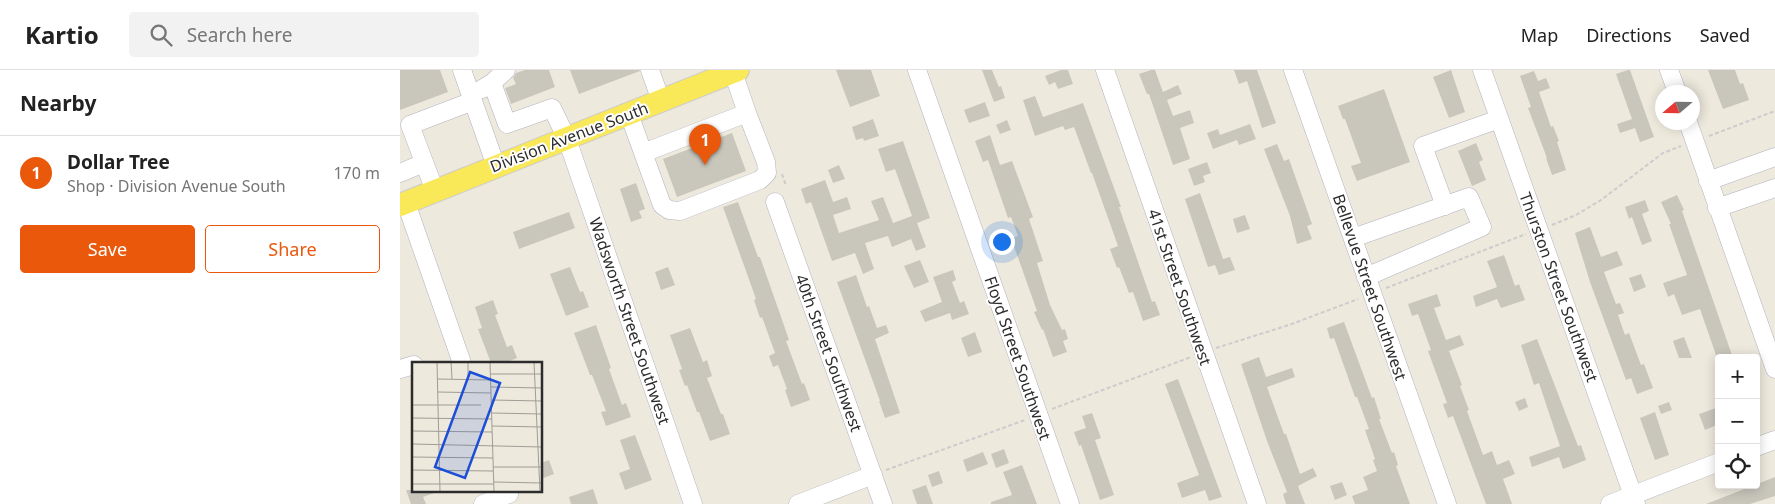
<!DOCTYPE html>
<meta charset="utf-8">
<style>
:root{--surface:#fff;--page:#f2f2f2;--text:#222;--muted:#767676;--line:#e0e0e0;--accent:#ea580c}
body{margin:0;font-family:"Noto Sans",sans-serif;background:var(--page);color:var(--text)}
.controls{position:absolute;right:15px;bottom:15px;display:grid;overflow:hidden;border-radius:5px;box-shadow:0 2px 12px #0003}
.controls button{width:45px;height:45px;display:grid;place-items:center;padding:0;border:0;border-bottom:1px solid var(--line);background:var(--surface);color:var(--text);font:25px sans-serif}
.compass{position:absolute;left:1255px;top:15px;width:45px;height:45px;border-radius:50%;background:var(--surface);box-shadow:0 2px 12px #0003;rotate:250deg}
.you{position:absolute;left:601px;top:171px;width:18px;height:18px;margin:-12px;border:4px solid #fff;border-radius:50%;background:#1a73e8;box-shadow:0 0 0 8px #1a73e833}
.badge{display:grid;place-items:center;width:32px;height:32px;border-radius:50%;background:var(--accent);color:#fff;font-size:16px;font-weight:700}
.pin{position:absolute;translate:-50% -41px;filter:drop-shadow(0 1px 2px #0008)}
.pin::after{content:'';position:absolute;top:26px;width:18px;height:15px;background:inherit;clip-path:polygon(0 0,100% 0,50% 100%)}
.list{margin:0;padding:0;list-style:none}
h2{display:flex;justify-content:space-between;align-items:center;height:65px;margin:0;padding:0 20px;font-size:21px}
h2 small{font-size:16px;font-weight:400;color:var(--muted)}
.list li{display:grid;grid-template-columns:32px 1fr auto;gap:15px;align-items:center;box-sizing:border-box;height:75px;padding:0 20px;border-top:1px solid var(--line)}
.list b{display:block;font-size:19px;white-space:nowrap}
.list p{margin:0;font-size:16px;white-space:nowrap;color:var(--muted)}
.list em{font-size:16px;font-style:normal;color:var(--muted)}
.actions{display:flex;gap:10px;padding:15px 20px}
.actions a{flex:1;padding:11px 0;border:1px solid var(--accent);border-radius:5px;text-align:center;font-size:18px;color:var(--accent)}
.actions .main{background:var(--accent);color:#fff}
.icon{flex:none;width:28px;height:28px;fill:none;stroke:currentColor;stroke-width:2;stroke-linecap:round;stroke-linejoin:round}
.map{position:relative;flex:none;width:1375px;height:434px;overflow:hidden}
header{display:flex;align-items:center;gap:30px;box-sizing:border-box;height:70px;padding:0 25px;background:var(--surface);border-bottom:1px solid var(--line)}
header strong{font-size:24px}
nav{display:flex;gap:28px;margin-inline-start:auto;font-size:18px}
.search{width:350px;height:45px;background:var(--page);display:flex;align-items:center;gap:12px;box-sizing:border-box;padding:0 18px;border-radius:5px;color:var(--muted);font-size:19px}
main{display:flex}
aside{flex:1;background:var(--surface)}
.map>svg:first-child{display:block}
</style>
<header>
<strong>Kartio</strong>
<div class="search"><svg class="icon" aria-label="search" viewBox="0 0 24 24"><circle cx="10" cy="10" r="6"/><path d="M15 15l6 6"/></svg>Search here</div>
<nav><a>Map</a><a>Directions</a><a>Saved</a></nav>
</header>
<main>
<aside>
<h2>Nearby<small></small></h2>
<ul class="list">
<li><span class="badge">1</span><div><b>Dollar Tree</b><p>Shop · Division Avenue South</p></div><em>170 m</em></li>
</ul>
<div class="actions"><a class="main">Save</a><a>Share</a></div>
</aside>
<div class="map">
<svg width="1375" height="434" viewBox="0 0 1375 434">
<rect width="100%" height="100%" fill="#eee9dd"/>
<path fill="#c9c7bc" d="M0 0H40L48 22 0 40Z
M125 0H149L155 17 111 34 105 18 116 14 113 8 116 3Z
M170 0H240V1L179 24Z
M436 0H471L480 26 450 37Z
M582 0H592L599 17 601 16 605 28 594 32Z
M661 0H668L673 14 658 19 655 12 649 15 645 6Z
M751 0H755L763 22 778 15 782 24 767 30 773 46 790 40 794 53 780 58 790 89 773 95 749 24H747L739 4Z
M834 0H857L876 53 862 58 847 11 839 14Z
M1051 0 1065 42 1049 48 1033 7Z
M1228 0H1230L1254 67 1240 72 1235 58 1220 63 1217 54 1232 49 1216 4Z
M1308 0H1335L1340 14 1343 13 1349 30 1323 39Z
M1134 1 1138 11 1146 8 1150 18 1139 22 1151 57 1153 56 1159 71 1157 72 1166 100 1152 105 1146 88H1147L1128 38 1131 37 1120 6Z
M984 19 1010 92 957 111 951 96 961 93 945 49H943L938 36Z
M635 26 643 47 683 33 721 137H719L752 232 755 231 760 245 743 251 733 222 729 223 719 197 717 198 710 179 718 176 692 103H691L674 57 665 60 663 56 635 66 623 30Z
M585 32 590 46 569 53 564 40Z
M473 49 479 66 464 71 463 68 456 70 452 57Z
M607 50 611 60 600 64 596 55Z
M850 54 856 69 839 75 837 70 813 79 807 63 818 59 820 65Z
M332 63 346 101 277 127 263 89Z
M590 65 600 95 612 91 633 147 629 149 643 191 637 193 650 235 662 260 665 259 668 269 663 271 667 282 653 287 643 259 642 260 634 242 637 241 611 168 618 166 611 147 608 148 588 90 583 92 575 71Z
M503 71 530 148 517 153 526 177 516 181 511 169 492 177 488 166 465 173 474 199 463 204 455 183 432 191 411 132 406 134 401 119 425 110 433 132 447 127 451 139 433 145 439 163 479 150 471 131 483 127 493 153 512 146 495 99 486 102 478 79Z
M1076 73 1083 90 1079 92 1086 110 1072 116 1058 81Z
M877 74 884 91 889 89 912 154 907 156 912 169 897 174 890 146 864 79Z
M807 92 811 103 803 106 805 112 794 116 788 99Z
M439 95 445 109 433 113 428 100Z
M236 113 245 139 239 141 242 148 231 152 220 119Z
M800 123 823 189 830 187 835 200 819 205 815 195 808 197 785 129Z
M1277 125 1284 140 1282 141 1333 288H1317L1300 239 1282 245 1274 224 1268 227 1263 213 1287 205 1269 154H1271L1261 132Z
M1245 130 1249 141 1242 144 1252 171 1242 175 1232 147 1229 149 1225 137Z
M338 132 358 187H360L379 241 389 270 386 271 402 314 404 313 410 330 391 337 385 320 387 319 378 295 373 297 369 286 375 283 362 247 360 248 354 230 356 229 323 137Z
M169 142 175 158 119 179 113 162Z
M845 145 850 159 837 163 833 149Z
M1190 157 1201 187 1217 181 1223 195 1204 202 1216 234 1220 233 1224 243 1218 245 1225 265 1229 263 1241 295 1244 294 1253 318 1237 324 1231 308 1226 310 1190 212 1175 163Z
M1104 185 1115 216 1119 214 1125 230 1101 238 1097 229 1076 237 1073 226 1097 217 1087 191Z
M520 190 529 212 514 218 504 196Z
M170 197 180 222 183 221 189 237 166 246 150 204Z
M268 197 275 215 261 220 255 202Z
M553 200 556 210 552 212 560 233 564 231 569 244 552 250 550 243 525 252 520 241 542 232 533 207Z
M1241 204 1246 217 1234 222 1229 208Z
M456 205 467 237 469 236 477 258 486 255 489 263 475 269 500 343 485 348 479 331H480L437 212Z
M1037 224 1041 236 1034 238 1046 270 1060 265 1064 275 1049 281 1062 315 1060 316 1069 340 1067 341 1083 385 1092 381 1097 395 1109 390 1115 404 1103 409 1112 434H1086L1053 346 1048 348 1043 334 1047 333 1028 281 1031 280 1018 244 1012 246 1008 234Z
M93 230 98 244 95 245 107 277 112 275 117 288 105 293H91L78 259 82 258 75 237Z
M944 252 972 328 974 327 981 349H979L992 383 994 382 998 395 996 396 1010 434H955L952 426 968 420 963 407 977 401 973 390 975 389 965 360 969 359 957 327H955L934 268 930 269 927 258Z
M196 255 211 298 209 299 222 335 226 333 231 347 206 356 201 342 206 341 192 305H190L174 263Z
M290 258 303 292 307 290 312 306 307 308 321 344H323L330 364 310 371 299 342H297L287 315 285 316 279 300 282 299 270 265Z
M575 262 582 282 568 287 561 268Z
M1284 267 1292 288H1279L1273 271Z
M1137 269 1178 376 1181 375 1186 390 1163 399 1159 387 1132 397 1129 387 1160 376 1139 313 1134 315 1121 275Z
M859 287 866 307 892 298 895 307 867 317 884 364H886L900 404 913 398 917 406 898 416 905 434H886L883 424 887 422 867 371 841 294Z
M778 309 822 427 809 431 805 420 782 428 777 413 799 405 765 314Z
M1125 328 1128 337 1119 341 1115 332Z
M1269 332 1272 340 1261 344 1258 336Z
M1316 338 1319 346V354L1305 360 1299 344Z
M1255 342 1269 385 1255 390 1240 348Z
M692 343 701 368 695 370 714 425 700 430 681 375 679 376 674 362 686 358 682 346Z
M235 365 252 410 225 420 219 403 230 399 220 370Z
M604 379 609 393 596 398 591 384Z
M583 382 588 394 567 402 563 390Z
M149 390 154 404 141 409V393Z
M622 395 637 434H591V432L612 425 603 402Z
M539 401 543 413 532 417 528 405Z
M1375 407V426L1350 434H1306Z
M942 412 947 425 935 430 930 416Z
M526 415 533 434H517L512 420Z
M193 419 198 434H171L169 427Z
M6 420H39L40 421 23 427 26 434H11Z"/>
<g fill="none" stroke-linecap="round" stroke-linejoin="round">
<defs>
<path id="minor" d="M62 0 96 96
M250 0 261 31
M517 0 670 434
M705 0 857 434
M893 0 1047 434
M1082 0 1236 434
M1269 0 1277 22
M333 2 347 43
M92 13 107 54 152 38 167 69 293 434
M82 19 92 13 106 0
M229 44 262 135 269 140 280 141 360 110 367 103 366 92 347 43 243 83
M1288 52 1375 299
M0 103 24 93
M1308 111 1375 87
M35 121 10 55 73 31
M375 132 483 434
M6 133 62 293
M1045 136 1023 76 1099 49
M1317 138 1375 118
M953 168 1069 127 1082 157 966 207
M0 299 14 295
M1356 377 1375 370
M83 434 109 424
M398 434 473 405
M1210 434 1319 392"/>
<path id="major" d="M0 135 338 0"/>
</defs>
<use href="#minor" stroke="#b2b2c0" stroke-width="19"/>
<use href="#major" stroke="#ccc" stroke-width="24"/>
<path stroke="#ccc" stroke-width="2" stroke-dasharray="4 2.5" stroke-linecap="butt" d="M1309 66 1375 41
M382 104 386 116
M1152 155 1176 145 1201 130 1263 83 1281 76
M986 218 1126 164
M816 278 889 255 958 229
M652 339 791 287
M486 400 625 350"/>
<use href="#minor" stroke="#fff" stroke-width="18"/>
<use href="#major" stroke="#f9e858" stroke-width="22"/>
</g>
<g text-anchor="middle" stroke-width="4" stroke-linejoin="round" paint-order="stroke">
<g font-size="16" fill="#2c2c2c" stroke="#fff">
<text transform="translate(169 67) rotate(-21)" y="6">Division Avenue South</text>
<text transform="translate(780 217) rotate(71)" y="6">41st Street Southwest</text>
<text transform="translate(970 217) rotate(71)" y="6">Bellevue Street Southwest</text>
<text transform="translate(1159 217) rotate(70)" y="6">Thurston Street Southwest</text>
<text transform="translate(230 251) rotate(71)" y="6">Wadsworth Street Southwest</text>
<text transform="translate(429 283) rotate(70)" y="6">40th Street Southwest</text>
<text transform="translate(618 288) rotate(71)" y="6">Floyd Street Southwest</text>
</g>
</g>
<g transform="translate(12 292)">
<rect width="130" height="130" fill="#eee9dd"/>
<path fill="none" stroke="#a09d96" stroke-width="1" d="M25 0 28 130M39 0 40 17M56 0V18M78 0 82 130M122 0 128 130M79 12H130M25 17 79 18M79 25 130 26M26 30 79 31M79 38 130 39M0 43H69M80 51 130 52M0 56 80 57M80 64 130 65M0 69 80 70M0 82 130 85M0 95 81 96M81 105H129M0 108 81 109M82 120 129 121M0 122H82"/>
<path fill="#1d4ed8" fill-opacity="0.15" stroke="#1d4ed8" stroke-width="2.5" d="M58 10 88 21 53 116 23 105Z"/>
<rect width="130" height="130" fill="none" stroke="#2c2c2c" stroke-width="2.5"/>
</g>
</svg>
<div class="controls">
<button>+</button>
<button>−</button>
<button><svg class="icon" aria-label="locate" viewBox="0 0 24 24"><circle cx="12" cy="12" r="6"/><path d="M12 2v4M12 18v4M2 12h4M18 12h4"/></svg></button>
</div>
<svg class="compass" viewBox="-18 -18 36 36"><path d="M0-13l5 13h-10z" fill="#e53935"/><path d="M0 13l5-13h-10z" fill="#767676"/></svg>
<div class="you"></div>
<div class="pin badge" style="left:305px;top:95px">1</div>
</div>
</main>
